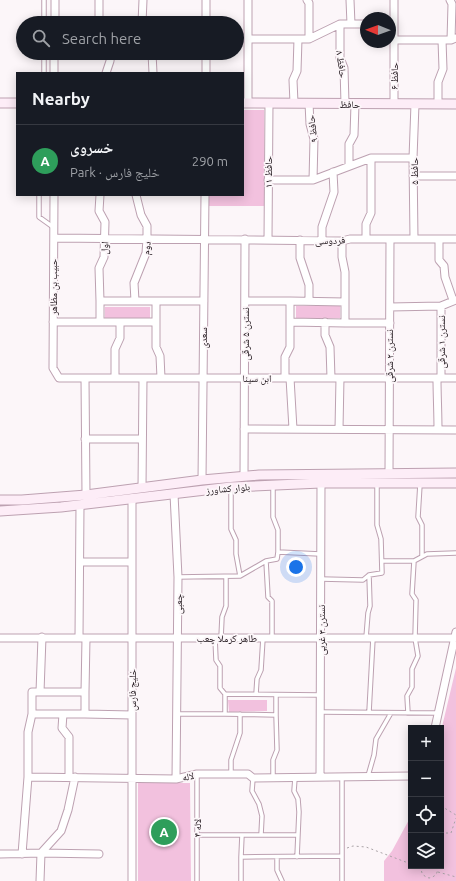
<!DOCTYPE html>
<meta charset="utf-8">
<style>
:root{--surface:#171b24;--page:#20242c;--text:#f1f3f6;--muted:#9ea1a6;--line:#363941;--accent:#1a73e8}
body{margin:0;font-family:Ubuntu,"Noto Naskh Arabic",sans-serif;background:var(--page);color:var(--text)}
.controls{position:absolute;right:12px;bottom:12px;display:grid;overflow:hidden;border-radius:0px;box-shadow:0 2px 10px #0003}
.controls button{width:36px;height:36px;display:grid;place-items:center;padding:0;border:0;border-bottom:1px solid var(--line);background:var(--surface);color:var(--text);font:20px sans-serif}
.compass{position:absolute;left:360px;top:12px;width:36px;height:36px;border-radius:50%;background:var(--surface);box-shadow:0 2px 10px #0003;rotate:271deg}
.you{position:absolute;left:296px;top:567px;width:14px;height:14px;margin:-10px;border:3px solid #fff;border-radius:50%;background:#1a73e8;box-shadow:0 0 0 6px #1a73e833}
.badge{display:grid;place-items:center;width:26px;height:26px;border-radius:50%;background:var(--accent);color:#fff;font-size:13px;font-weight:700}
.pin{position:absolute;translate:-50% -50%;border:2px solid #fff;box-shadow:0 1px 4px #0006}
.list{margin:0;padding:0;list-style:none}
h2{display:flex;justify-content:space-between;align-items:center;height:52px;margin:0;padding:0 16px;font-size:17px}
h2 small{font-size:13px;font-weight:400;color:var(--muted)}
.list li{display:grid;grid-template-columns:26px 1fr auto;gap:12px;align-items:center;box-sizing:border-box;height:72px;padding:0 16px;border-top:1px solid var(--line)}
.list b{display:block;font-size:15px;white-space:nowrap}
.list p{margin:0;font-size:13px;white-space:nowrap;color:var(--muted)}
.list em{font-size:13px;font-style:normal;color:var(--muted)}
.icon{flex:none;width:22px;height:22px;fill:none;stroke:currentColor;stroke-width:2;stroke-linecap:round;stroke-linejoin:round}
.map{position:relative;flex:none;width:456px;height:881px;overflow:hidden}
.search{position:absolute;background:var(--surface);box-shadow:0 2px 10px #0003;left:16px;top:16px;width:228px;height:44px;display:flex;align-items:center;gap:10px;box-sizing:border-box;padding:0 14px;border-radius:22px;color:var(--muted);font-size:15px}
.panel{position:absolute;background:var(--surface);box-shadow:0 2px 10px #0003;left:16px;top:72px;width:228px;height:124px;border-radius:0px}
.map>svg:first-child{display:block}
</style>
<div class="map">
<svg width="456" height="881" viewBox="0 0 456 881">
<rect width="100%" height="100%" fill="#fcf6f9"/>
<path fill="#f2c1de" d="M243 110H264V206H208V195H243Z
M296 306H340V318H296Z
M105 307H150V318H105Z
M456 668V881H384V861L392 851 411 816V866H441V731Z
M228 700H267V711L229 712Z
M138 783H190L191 881H138Z"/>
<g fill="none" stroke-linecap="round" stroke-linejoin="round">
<defs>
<path id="lane" d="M44 23V0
M44 73V53
M39 195V217L53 227
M420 484 418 517 422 525V556
M273 486V517L278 530V552
M231 487V529L236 540V554L240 576
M266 561 268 597 272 601V638
M383 561H414L427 554 456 553
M178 577 240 576 266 561 277 559 278 552 320 554
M321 579 363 580 369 575 382 573 381 539 377 525V484
M215 638 216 660 220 666V688L225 694
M221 638 222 617 226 606V577
M366 638 368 613 370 606 369 575
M256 694 257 679 261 670 263 638
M320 712 438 713
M369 712 373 638
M408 713 407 696 412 687V669L418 656 415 638 416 600 412 594 414 561
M176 714H225V694L320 695
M225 714 276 715V695
M231 774V760L240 733V714
M368 776 374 755 376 739 391 713
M342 777V881
M253 778 252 791 259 804 262 816 261 835
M273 778V760L277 750 276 715
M295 778 294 791 298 799 299 812 297 857
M197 835H298
M242 835 241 857 342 856
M277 857V870L282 881
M197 881V774
M241 881V857"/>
<path id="street" d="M248 0V103
M307 0 309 3V39
M350 0 351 24
M450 0 452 4 451 40
M55 22 103 23
M55 23V0
M99 23V0
M142 23 143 0
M206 23V0
M340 24V58L344 68 345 104
M248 39H309L340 24H366
M394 40H451L456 38
M152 53 153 73
M54 73V53
M106 73 110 61 111 53
M206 73V53
M294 103 293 80 297 71 298 39
M309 103 310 124 314 139 313 180
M394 104V0
M438 104V82L443 69 442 40
M349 166V144L354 135 355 104
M413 176H456
M268 180H313L371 158H413
M54 195 53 368 59 378H456
M100 195 99 211 105 222 104 257 99 268 100 301
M54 238 342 241 350 239H456
M366 239V224L371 213V158
M414 239 413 158 415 104
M439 239V260L444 266 445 277 453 300
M268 240 269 103
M300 240V258L309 285V301
M322 241V227L334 192 333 172
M342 241V257L345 272V302
M135 301 134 283 146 253 147 239V226L141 215 136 195
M156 301H204
M245 301H290
M441 306V378
M390 307 441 306 456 300
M53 322H156V301H100V322
M156 322V347L160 356 161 378
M325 322V335L330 347 331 378
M345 323H390
M85 378 86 495
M115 378V349L120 338V322
M285 378V357L290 347V301L345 302V323L290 322
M290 378 293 429
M437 378C437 395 438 412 438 430
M244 429 456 430
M339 429 340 378
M85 439H142
M389 473 390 239
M244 476 245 239
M202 480 205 195
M142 488 143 378
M174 494 178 577 176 779
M80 562H132
M0 638H454
M79 638 80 505
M40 692 42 637
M85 692 86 638
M32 714H85V692H32V714L28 732V777L176 779 197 774H248L253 778 411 776
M63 714 62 728 69 737V777
M85 714 132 715
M435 728 456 632
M320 777 321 483
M0 854 41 853 99 854
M22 854 28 777
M40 881 41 853 61 831 68 810 75 777
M132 881V498"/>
<path id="secondary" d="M0 103H17
M243 103 456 104
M0 500H22L86 495 202 480 259 475 456 473
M0 511 61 507 231 487 321 483H456"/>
</defs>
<use href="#lane" stroke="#bda1b1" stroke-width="5.5"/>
<use href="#street" stroke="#bda1b1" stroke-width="9"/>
<use href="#secondary" stroke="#bda1b1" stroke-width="11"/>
<path stroke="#aaa3a7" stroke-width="1" stroke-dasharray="2 3" stroke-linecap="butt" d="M441 806 456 815
M441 833H451L456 818
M347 848 353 846 366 847 411 864
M422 866C420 873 423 876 429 878 435 877 439 873 437 866
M438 872 456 877"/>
<use href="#lane" stroke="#fff" stroke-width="3.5"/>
<use href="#street" stroke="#fff" stroke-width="7"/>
<use href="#secondary" stroke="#fdedf7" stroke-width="9"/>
</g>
<g text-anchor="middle" stroke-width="3.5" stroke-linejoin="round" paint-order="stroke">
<g font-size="10" fill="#1b1117" stroke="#fcf6f9">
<text transform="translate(342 64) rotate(82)" y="4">حافظ ۸</text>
<text transform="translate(394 76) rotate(-90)" y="4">حافظ ۶</text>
<text x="350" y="108">حافظ</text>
<text transform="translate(312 129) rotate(-97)" y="4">حافظ ۹</text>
<text transform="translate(414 171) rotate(-90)" y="4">حافظ ۵</text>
<text transform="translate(268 172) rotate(-90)" y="4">حافظ ۱۱</text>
<text transform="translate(330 240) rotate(-2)" y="4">فردوسی</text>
<text transform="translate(104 248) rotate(-86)" y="4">اول</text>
<text transform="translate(146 248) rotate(-83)" y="4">دوم</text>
<text transform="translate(53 287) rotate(-90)" y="4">حبیب بن مظاهر</text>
<text transform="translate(245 334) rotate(-90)" y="4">نسترن ۵ شرقی</text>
<text transform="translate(203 338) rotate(-90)" y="4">سعدی</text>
<text transform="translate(441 342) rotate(-90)" y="4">نسترن ۱ شرقی</text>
<text transform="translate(389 356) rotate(-90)" y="4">نسترن ۲ شرقی</text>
<text x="257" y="382">ابن سینا</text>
<text transform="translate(228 488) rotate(-5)" y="4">بلوار کشاورز</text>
<text transform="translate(178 604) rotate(-89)" y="4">چعبی</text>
<text transform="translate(321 630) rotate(-90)" y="4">نسترن ۳ غربی</text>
<text x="227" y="642">طاهر کرملا چعب</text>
<text transform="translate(132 690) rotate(-90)" y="4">خلیج فارس</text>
<text transform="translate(188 776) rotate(-11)" y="4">لاله</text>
<text transform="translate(197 828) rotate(-90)" y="4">لاله ۴</text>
</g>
</g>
</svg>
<div class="controls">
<button>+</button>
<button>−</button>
<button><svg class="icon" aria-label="locate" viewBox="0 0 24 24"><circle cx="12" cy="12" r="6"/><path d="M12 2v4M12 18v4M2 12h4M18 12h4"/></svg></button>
<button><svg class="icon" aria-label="layers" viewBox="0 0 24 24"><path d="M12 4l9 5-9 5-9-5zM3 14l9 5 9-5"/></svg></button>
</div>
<svg class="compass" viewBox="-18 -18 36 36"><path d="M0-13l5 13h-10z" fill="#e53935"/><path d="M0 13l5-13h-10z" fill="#9ea1a6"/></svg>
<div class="you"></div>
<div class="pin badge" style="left:164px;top:832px;background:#2e9e5b">A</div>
<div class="search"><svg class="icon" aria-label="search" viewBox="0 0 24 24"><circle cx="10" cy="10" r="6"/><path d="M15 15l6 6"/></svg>Search here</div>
<section class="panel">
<h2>Nearby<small></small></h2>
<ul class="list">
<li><span class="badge" style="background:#2e9e5b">A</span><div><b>خسروی</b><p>Park · خلیج فارس</p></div><em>290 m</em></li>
</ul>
</section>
</div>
